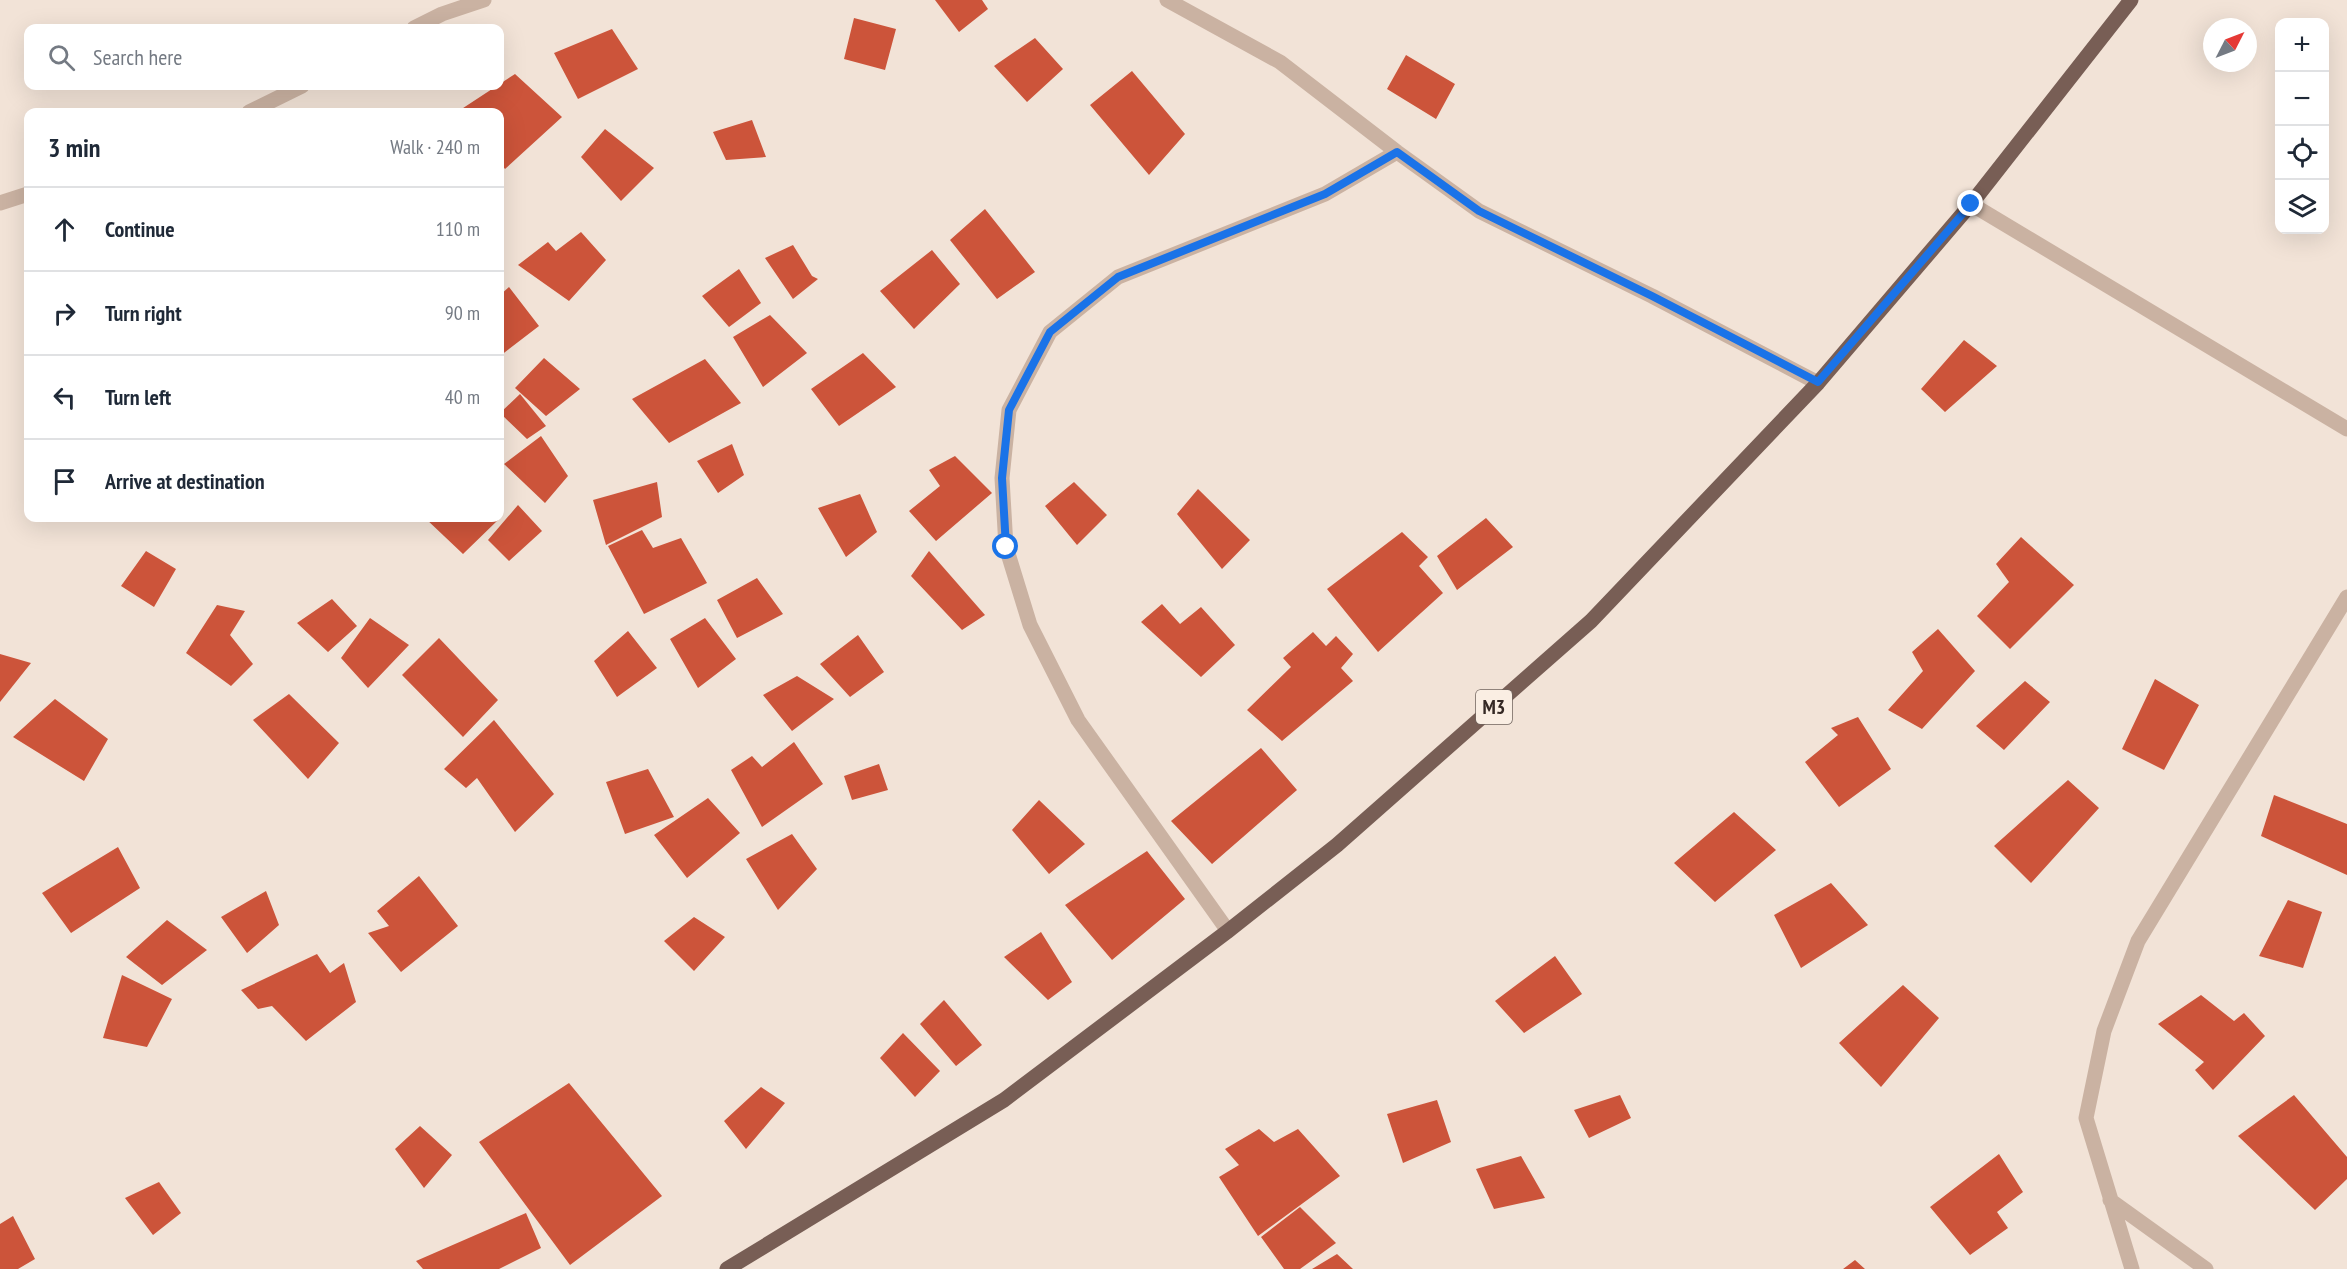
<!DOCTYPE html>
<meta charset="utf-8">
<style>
:root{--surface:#fff;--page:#f6f6f7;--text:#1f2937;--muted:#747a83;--line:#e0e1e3}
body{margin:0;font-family:"PT Sans Narrow",sans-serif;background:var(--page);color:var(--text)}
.controls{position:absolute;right:18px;top:18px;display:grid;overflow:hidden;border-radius:12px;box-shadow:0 6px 24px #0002}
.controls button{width:54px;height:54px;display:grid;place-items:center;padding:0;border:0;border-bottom:2px solid var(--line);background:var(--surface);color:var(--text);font:30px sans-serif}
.compass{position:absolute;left:2203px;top:18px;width:54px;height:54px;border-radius:50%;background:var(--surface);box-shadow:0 6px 24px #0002;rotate:48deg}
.stop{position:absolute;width:18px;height:18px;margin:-14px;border:4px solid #1a73e8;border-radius:50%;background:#fff}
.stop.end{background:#1a73e8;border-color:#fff;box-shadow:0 2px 6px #0008}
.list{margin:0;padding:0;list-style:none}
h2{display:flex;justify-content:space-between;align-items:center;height:78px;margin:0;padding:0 24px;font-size:26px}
h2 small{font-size:20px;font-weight:400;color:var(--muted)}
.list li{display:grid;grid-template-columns:39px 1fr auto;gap:18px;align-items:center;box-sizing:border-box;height:84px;padding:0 24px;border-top:2px solid var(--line)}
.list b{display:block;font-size:22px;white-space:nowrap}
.list em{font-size:20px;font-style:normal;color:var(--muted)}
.icon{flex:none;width:33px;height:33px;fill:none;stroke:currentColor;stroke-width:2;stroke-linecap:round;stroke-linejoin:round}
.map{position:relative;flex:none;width:2347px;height:1269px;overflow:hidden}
.search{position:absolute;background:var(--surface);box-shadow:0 6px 24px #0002;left:24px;top:24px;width:480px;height:66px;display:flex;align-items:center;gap:15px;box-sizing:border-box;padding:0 21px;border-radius:12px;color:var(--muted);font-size:22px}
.panel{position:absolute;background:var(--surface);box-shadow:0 6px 24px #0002;left:24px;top:108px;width:480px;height:414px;border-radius:12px}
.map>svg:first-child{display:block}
</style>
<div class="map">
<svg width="2347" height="1269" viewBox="0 0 2347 1269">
<rect width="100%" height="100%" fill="#f2e3d7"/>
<path fill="#cc543a" d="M935 0H982L988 9 959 32Z
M854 18 896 29 885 70 844 59Z
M612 29 638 69 578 99 554 53Z
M1035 38 1063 69 1027 102 994 66Z
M1406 55 1455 84 1436 119 1387 89Z
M1132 71 1185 134 1149 175 1090 105Z
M515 74 562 117 505 169 500 163V112H457Z
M752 120 766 157 726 160 713 132Z
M605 129 654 168 621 201 581 157Z
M985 209 1035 272 997 299 950 240Z
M581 232 606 260 569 301 518 265 548 242 556 251Z
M793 245 812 276 818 279 793 299 765 258Z
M932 250 960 284 914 329 880 291Z
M739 269 761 303 729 327 702 296Z
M509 287 539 326 500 356V295Z
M770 315 807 353 763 387 733 337Z
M1964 340 1997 366 1945 412 1921 389Z
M863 353 896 387 839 426 811 389Z
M544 358 580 389 546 416 515 388Z
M705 359 741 403 669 443 632 399Z
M520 394 546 426 527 439 500 413Z
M541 436 568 476 545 503 504 464Z
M732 444 744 475 718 493 697 461Z
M955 456 992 493 936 541 909 511 940 486 929 470Z
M657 482 662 517 606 545 593 500Z
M1074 482 1107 515 1077 545 1045 506Z
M1198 489 1250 540 1222 569 1177 514Z
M860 494 877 532 846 557 818 508Z
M518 505 542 531 509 561 488 540Z
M425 518H495L498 520 463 554Z
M1486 518 1513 547 1457 590 1437 556Z
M642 530 653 548 681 538 707 583 644 614 608 546Z
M1402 532 1428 557 1419 566 1443 593 1378 652 1327 589Z
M2021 537 2074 585 2010 649 1977 616 2009 582 1996 564Z
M146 551 176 569 154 607 121 586Z
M929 551 985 615 962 630 911 576Z
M757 578 783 614 737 638 717 600Z
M332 599 357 626 328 652 297 623Z
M1162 604 1180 624 1201 607 1235 645 1201 677 1141 622Z
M217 605 245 611 230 635 253 664 231 686 186 653Z
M370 618 409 645 368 688 341 658Z
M705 618 736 659 698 688 670 639Z
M1938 629 1975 671 1922 729 1888 710 1923 671 1912 652Z
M628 631 657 668 617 697 594 661Z
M1313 632 1326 646 1336 636 1353 654 1341 668 1353 681 1282 741 1247 710 1291 667 1283 658Z
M858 635 884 672 850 697 820 664Z
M439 638 498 700 463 737 402 675Z
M0 654 31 663 0 702Z
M797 676 834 699 792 731 763 695Z
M2155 679 2199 705 2164 770 2122 749Z
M2025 681 2050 702 2004 750 1976 726Z
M289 694 339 743 308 779 253 720Z
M55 699 108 739 84 781 13 737Z
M1858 717 1891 769 1839 807 1805 762 1838 735 1831 728Z
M494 720 554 794 515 832 477 778 466 788 444 769Z
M794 742 823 784 762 827 731 770 752 756 762 767Z
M1261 748 1297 790 1212 864 1171 821Z
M879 764 888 790 852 800 844 776Z
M648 769 674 817 625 834 606 782Z
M2068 780 2099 808 2031 883 1994 846Z
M2274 795 2347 824V875L2261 836Z
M708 798 740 833 687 878 654 835Z
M1039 800 1085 844 1049 874 1012 830Z
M1734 812 1776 850 1715 902 1674 863Z
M792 834 817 869 778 910 746 859Z
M118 847 140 888 71 933 42 893Z
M1147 851 1185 899 1112 960 1065 905Z
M419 876 458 926 401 972 368 933 389 926 377 911Z
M1831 883 1868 925 1801 968 1774 915Z
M266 891 279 925 247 953 221 917Z
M2288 900 2322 912 2303 968 2259 956Z
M694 917 725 937 694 971 664 941Z
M167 920 207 950 162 985 126 957Z
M1041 932 1072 982 1048 1000 1004 957Z
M317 954 330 973 344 963 356 1002 306 1041 272 1006 258 1009 241 990Z
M1555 956 1582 994 1524 1033 1495 1001Z
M122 975 172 999 147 1047 103 1038Z
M1903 985 1939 1018 1881 1087 1839 1043Z
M2201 995 2234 1021 2244 1013 2265 1036 2213 1090 2195 1070 2204 1062 2158 1024Z
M944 1000 982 1045 956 1066 920 1024Z
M903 1033 940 1071 915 1097 880 1058Z
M569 1083 662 1196 570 1265 479 1142Z
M761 1087 785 1103 746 1149 724 1121Z
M1620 1095 1631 1118 1589 1138 1574 1110Z
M2294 1095 2347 1157V1179L2315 1210 2238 1136Z
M1437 1100 1451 1142 1403 1163 1387 1114Z
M420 1126 452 1155 424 1188 395 1149Z
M1259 1129 1274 1142 1298 1129 1340 1176 1258 1236 1219 1177 1239 1165 1225 1149Z
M1999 1154 2023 1192 1997 1212 2008 1228 1970 1255 1930 1207Z
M1521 1156 1545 1198 1494 1209 1476 1169Z
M159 1182 181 1213 153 1235 125 1198Z
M1300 1207 1336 1243 1300 1269H1284L1261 1237Z
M526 1213 541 1248 499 1269H423L416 1261Z
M13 1216 35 1259 18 1269H0V1224Z
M1337 1254 1353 1269H1312Z
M1855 1260 1865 1269H1843Z"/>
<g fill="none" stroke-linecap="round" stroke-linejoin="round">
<path stroke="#cab2a2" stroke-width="15" d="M1167 0 1280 62 1397 152 1479 211 1652 296 1818 383
M414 28 442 14 484 0
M249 112 302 86
M0 203 28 194
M1971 204 2347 429
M1228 931 1078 720 1030 625 1006 547 1002 478 1009 410 1050 332 1118 277 1325 194 1397 152
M2110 1200 2206 1269
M2132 1269 2086 1118 2104 1031 2138 941 2347 597"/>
<path stroke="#785e55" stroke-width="15" d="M727 1269 1004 1100 1228 931 1337 845 1591 621 1818 383 1971 204 2131 0"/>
</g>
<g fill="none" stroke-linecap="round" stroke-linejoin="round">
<path stroke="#1a73e8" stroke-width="8" d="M1006 547 1002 478 1009 410 1050 332 1118 277 1325 194 1397 152 1479 211 1652 296 1818 382 1971 204"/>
</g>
<g text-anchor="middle" stroke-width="4.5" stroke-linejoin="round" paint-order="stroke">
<rect fill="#faeee3" stroke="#70645e" stroke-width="1.5" x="1476" y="690" width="36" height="34" rx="4.5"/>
<g font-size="20" font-weight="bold" fill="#352925">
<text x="1494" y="714">M3</text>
</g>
</g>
</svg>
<div class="controls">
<button>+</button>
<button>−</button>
<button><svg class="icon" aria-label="locate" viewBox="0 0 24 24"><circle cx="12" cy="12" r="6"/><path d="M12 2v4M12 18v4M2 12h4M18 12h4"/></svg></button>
<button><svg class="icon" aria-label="layers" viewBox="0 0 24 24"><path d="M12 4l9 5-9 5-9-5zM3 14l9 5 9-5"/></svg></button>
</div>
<svg class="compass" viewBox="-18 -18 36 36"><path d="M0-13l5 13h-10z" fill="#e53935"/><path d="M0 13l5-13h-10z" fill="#747a83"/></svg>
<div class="stop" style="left:1006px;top:547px"></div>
<div class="stop end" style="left:1971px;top:204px"></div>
<div class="search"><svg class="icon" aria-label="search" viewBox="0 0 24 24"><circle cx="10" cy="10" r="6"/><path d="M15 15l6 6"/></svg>Search here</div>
<section class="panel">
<h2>3 min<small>Walk · 240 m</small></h2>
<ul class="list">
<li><svg class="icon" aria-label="ahead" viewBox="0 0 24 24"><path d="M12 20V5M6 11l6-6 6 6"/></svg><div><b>Continue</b></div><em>110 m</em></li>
<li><svg class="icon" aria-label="right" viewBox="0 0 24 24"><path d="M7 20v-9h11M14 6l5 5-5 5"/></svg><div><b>Turn right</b></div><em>90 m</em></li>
<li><svg class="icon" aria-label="left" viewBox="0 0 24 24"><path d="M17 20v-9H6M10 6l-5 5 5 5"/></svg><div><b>Turn left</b></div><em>40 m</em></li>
<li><svg class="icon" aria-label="arrive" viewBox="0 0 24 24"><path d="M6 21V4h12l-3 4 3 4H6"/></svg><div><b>Arrive at destination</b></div></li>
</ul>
</section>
</div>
